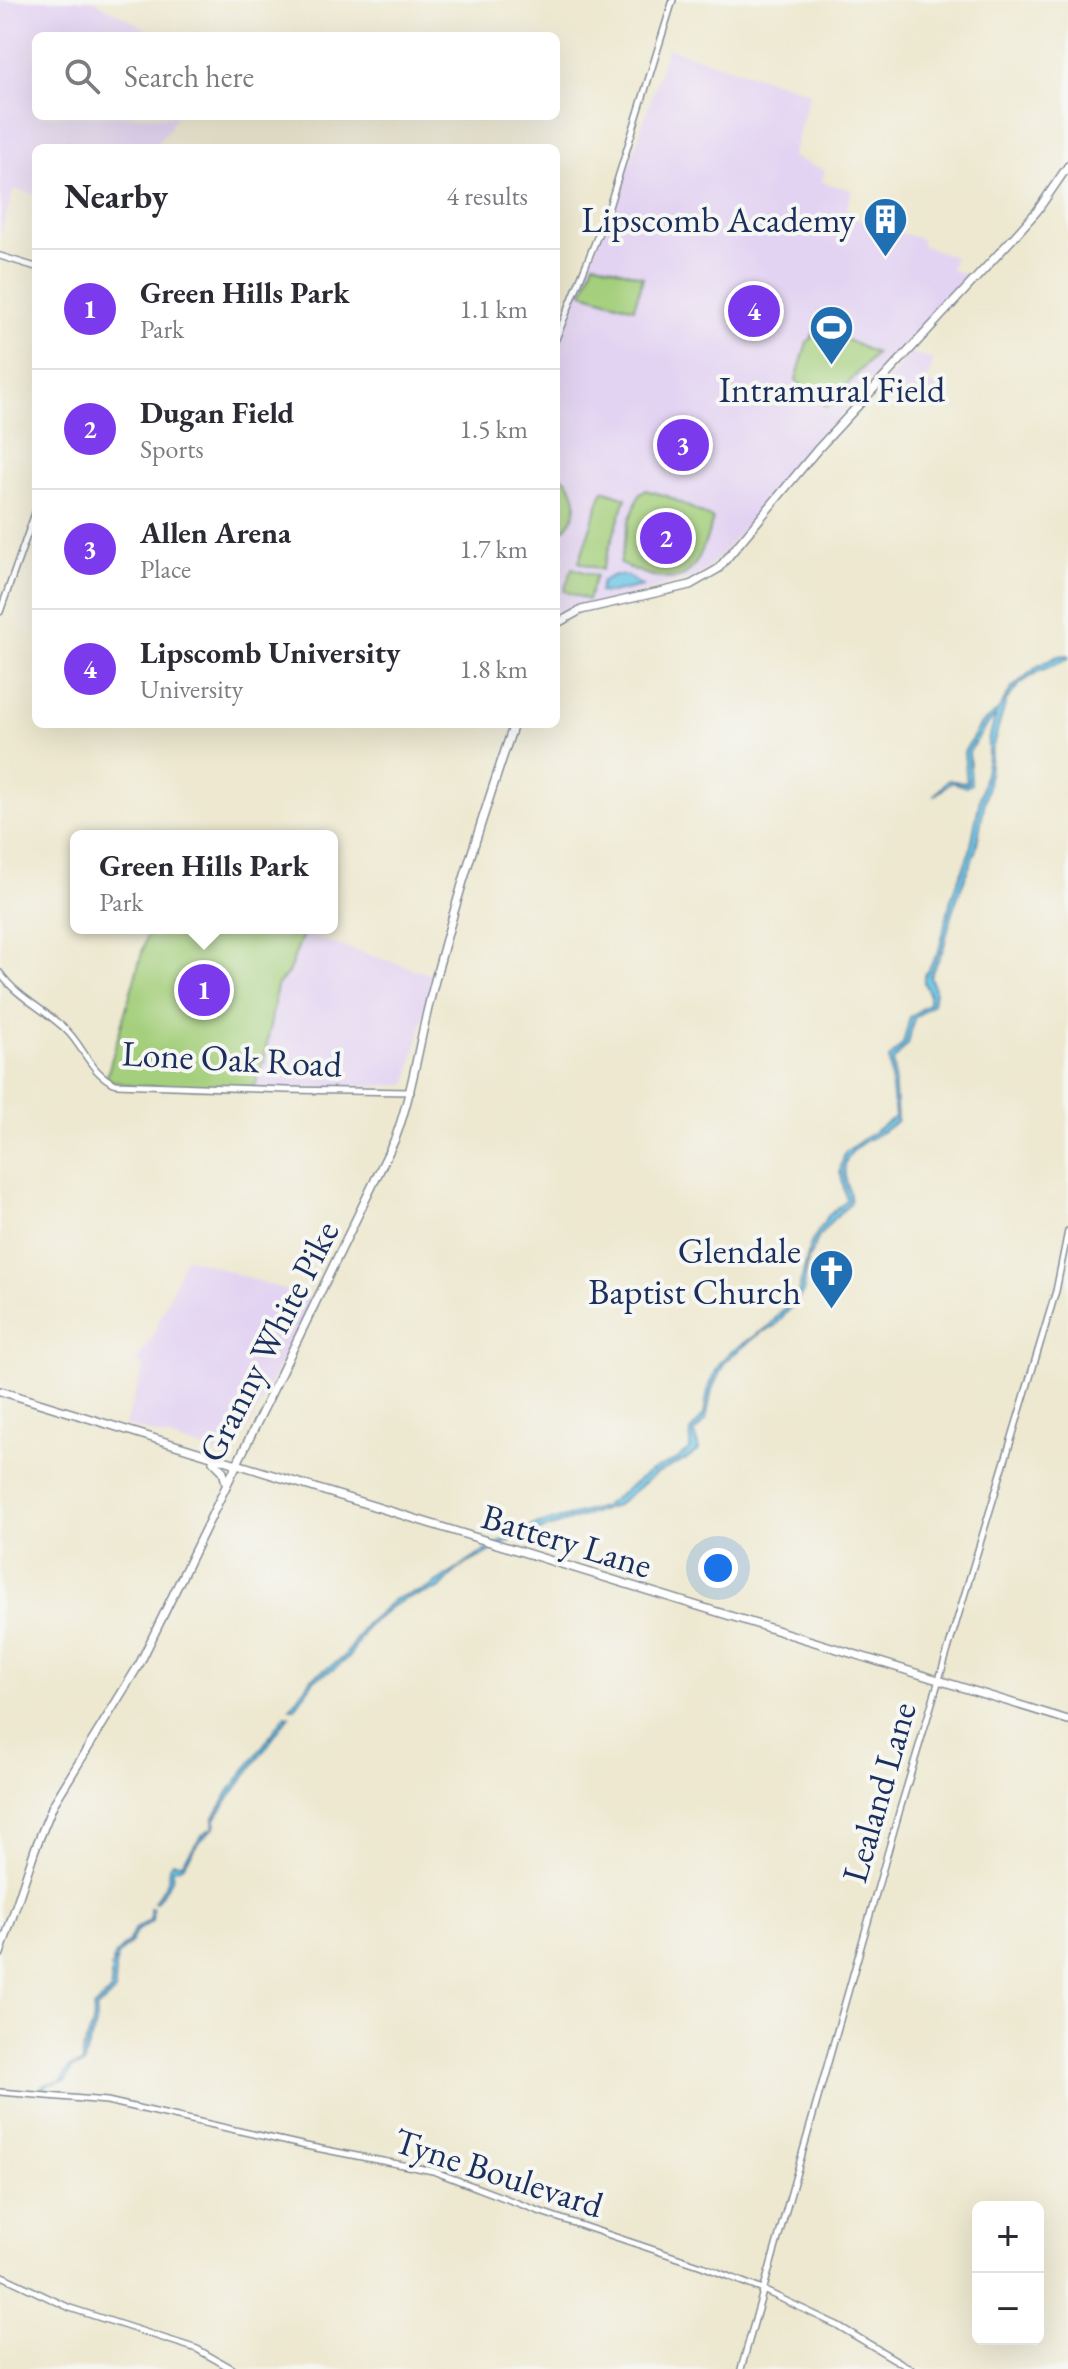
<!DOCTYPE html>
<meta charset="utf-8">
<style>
:root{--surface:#fff;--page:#f7f7f7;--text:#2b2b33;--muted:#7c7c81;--line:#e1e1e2;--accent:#7c3aed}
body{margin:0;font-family:"EB Garamond",serif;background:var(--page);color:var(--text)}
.controls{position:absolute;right:24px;bottom:24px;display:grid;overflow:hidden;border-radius:12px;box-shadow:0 8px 32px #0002}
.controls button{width:72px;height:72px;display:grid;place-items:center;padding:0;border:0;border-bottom:2px solid var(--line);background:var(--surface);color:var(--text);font:40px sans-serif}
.you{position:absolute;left:718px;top:1568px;width:28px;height:28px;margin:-20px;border:6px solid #fff;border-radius:50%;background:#1a73e8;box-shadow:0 0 0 12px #1a73e833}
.badge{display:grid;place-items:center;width:52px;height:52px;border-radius:50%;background:var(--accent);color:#fff;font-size:26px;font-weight:700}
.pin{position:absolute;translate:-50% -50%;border:4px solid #fff;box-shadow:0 2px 8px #0006}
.popup{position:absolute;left:70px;top:830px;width:268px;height:104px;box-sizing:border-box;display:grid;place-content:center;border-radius:12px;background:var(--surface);filter:drop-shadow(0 2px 6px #0005);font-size:26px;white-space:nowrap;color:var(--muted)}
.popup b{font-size:30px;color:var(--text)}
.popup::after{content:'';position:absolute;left:50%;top:100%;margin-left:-16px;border:16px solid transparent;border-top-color:var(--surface)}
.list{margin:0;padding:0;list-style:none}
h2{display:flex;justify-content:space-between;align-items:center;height:104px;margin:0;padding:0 32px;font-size:34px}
h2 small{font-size:26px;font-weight:400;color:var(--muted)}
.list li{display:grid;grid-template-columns:52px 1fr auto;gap:24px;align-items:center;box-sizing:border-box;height:120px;padding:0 32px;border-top:2px solid var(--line)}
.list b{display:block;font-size:30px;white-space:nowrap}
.list p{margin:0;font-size:26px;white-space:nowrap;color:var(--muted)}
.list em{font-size:26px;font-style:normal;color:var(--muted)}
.icon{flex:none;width:44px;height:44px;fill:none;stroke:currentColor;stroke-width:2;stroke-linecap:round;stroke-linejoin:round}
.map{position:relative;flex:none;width:1068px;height:2369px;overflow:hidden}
.search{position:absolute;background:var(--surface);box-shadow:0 8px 32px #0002;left:32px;top:32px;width:528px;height:88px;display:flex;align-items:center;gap:20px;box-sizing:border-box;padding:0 28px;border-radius:12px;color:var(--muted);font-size:30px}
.panel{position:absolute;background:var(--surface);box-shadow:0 8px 32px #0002;left:32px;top:144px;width:528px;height:584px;border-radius:12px}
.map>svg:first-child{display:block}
</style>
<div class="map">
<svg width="1068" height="2369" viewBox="0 0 1068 2369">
<rect width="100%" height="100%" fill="#f6f6f2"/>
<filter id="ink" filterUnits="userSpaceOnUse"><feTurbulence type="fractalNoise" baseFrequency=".0125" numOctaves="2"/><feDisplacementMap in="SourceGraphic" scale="16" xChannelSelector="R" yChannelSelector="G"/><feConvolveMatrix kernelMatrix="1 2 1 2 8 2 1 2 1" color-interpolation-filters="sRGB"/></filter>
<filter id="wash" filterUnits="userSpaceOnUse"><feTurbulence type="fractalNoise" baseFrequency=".006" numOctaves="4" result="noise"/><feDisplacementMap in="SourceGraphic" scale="32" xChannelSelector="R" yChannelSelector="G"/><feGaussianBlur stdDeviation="1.8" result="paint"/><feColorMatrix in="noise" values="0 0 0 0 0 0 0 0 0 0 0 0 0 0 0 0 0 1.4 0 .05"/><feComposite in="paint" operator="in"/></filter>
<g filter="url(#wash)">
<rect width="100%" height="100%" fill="#ede8cf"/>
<path fill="#e3d3f2" d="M0 0H93L159 36H36V116H176L168 131 152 148H36V195L14 189 0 236Z
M667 48 810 92 792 157 825 170 822 182 852 190 847 208 858 220 922 239V245L954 257 951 270 971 276 890 359 718 558 698 577 556 616V345L631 161Z
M910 353 934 360 927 383 940 388 933 407 884 385Z
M303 934 433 975 407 1085 253 1089 264 1060 277 986 288 973Z
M186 1257 313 1299 235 1454 229 1456 125 1425 144 1366 136 1361 151 1340Z"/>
<path fill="#a4cf7c" stroke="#607f6d" stroke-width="2" d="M594 262 643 277 634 308 583 293Z
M816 326 831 332 832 338C848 336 860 349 876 353L827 407 796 380 807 342 811 339Z
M556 472C578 485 583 510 565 529L556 527Z
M603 490 626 498 602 570 579 562Z
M645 490 667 496 713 519C693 583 684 591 620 564L629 521 640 493Z
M572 568 596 576 588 600 564 591Z
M149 928H285L303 934 288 973 277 986 264 1061 253 1089 131 1086 106 1079Z"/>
<path fill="#68c5e6" stroke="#427aa2" stroke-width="2" d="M614 575 627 576 642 586 610 593 599 592 602 581Z
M1068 655V659L1037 672 1019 685 1006 701 991 752 988 784 976 849 953 909 943 950 930 976 935 990 933 1004 914 1018 908 1044 893 1061 897 1120C882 1138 850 1140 845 1166 842 1180 853 1191 850 1204L832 1220 818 1238 808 1260 803 1292 793 1305 775 1326 762 1332 725 1361 712 1389 706 1420 694 1433 699 1450 685 1460 655 1474 615 1506 514 1539 459 1568 439 1589 405 1599 392 1606 367 1627 348 1658 337 1667 314 1680 295 1708H290L312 1678 343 1658 366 1624 395 1599 427 1589 489 1548 532 1526 603 1507 649 1472 676 1460 690 1449 691 1431 704 1415 709 1385 720 1363 728 1354 769 1326 798 1293 811 1243 828 1216 847 1201 840 1171 845 1152 895 1117 889 1059 903 1044 910 1017 929 1003V993L924 983V977L939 951 951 899 970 851 988 758V741L996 716 985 727 969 752 971 784 966 787 952 782 934 796 948 780 967 783 964 752 981 724 997 712 1012 688 1038 666 1058 656Z
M286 1715 289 1716 223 1807 215 1819 214 1827 200 1841 183 1866 173 1869 172 1880 156 1903 154 1902 168 1881 169 1867 173 1862 182 1863 203 1834 213 1827 214 1817 231 1789Z
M150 1908 153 1909 152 1921 136 1932 131 1942 118 1956 115 1967V1992L96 2009C101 2029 84 2045 84 2065L72 2068 67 2080 46 2085 44 2092H42V2085L61 2081 70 2067 83 2064C78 2045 98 2031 93 2008L111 1991V1969L115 1956 129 1941 134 1930 150 1920Z"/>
</g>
<g filter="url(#ink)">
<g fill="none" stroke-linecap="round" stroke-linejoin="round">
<defs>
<path id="minor" d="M0 256 36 267
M556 339 608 210 673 0
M0 612 36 510
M0 973C18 999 49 1011 70 1034 85 1051 93 1075 116 1084L286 1090 411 1092
M0 2092 107 2101 306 2146 433 2171 544 2213 702 2266 763 2290 837 2325 911 2369
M0 2275 70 2308 197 2349 232 2369
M741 2369 900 1809 1056 1291 1068 1231"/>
<path id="major" d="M556 624 581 610 690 585 718 569 817 450 1014 237 1037 211 1068 166
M0 1391 1068 1720
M213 1461 223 1471 226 1483
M0 1954 35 1849 53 1805 140 1663 395 1139C413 1091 419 1041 432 992 455 901 484 812 514 724"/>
</defs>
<use href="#minor" stroke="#848c96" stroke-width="8"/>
<use href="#major" stroke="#848c96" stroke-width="10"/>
<use href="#minor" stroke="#fff" stroke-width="5"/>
<use href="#major" stroke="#fff" stroke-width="7"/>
</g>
</g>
<defs>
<symbol id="building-pin" viewBox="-11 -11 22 30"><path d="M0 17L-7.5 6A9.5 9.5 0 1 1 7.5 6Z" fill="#1f6fb2" stroke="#f6f6f2"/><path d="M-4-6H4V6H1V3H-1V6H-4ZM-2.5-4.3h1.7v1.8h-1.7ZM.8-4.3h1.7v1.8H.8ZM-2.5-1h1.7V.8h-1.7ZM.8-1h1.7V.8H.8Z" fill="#fff"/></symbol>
<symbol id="stadium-pin" viewBox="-11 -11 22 30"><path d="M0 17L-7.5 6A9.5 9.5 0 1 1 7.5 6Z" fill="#1f6fb2" stroke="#f6f6f2"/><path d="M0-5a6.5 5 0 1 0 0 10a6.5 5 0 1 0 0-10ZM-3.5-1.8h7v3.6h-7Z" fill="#fff"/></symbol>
<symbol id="church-pin" viewBox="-11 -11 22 30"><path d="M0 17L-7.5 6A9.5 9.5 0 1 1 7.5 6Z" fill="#1f6fb2" stroke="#f6f6f2"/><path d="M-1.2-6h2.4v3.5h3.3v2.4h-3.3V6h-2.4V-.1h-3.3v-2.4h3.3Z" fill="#fff"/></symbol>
</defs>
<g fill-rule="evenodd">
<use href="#building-pin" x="860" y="194" width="51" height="69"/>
<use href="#stadium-pin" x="806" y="302" width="51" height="69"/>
<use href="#church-pin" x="806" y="1246" width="51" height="69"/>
</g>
<g text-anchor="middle" stroke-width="8" stroke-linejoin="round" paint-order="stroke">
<g font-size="36" fill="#1b2f5e" stroke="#f6f6f2" text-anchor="end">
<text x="855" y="232">Lipscomb Academy</text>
<text x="832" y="402" text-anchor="middle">Intramural Field</text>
<text x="801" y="1263">Glendale<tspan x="801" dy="41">Baptist Church</tspan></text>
</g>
<g font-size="36" fill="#1b2f5e" stroke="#f6f6f2">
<text transform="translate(232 1058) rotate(3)" y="13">Lone Oak Road</text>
<text transform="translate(268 1341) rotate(-63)" y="13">Granny White Pike</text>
<text transform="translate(567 1540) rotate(17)" y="13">Battery Lane</text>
<text transform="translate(878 1792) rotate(-74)" y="13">Lealand Lane</text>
<text transform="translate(499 2172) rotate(18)" y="13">Tyne Boulevard</text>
</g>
</g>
</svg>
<div class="controls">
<button>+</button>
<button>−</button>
</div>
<div class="you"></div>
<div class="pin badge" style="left:204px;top:990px">1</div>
<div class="popup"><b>Green Hills Park</b>Park</div>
<div class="pin badge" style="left:666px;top:538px">2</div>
<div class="pin badge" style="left:683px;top:445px">3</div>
<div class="pin badge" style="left:754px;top:311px">4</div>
<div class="search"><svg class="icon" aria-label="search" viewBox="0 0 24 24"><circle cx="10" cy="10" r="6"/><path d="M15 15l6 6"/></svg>Search here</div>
<section class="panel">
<h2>Nearby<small>4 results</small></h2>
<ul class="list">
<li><span class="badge">1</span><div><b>Green Hills Park</b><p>Park</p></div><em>1.1 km</em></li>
<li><span class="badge">2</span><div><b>Dugan Field</b><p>Sports</p></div><em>1.5 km</em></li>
<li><span class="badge">3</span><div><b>Allen Arena</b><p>Place</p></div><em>1.7 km</em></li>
<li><span class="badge">4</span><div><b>Lipscomb University</b><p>University</p></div><em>1.8 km</em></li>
</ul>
</section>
</div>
